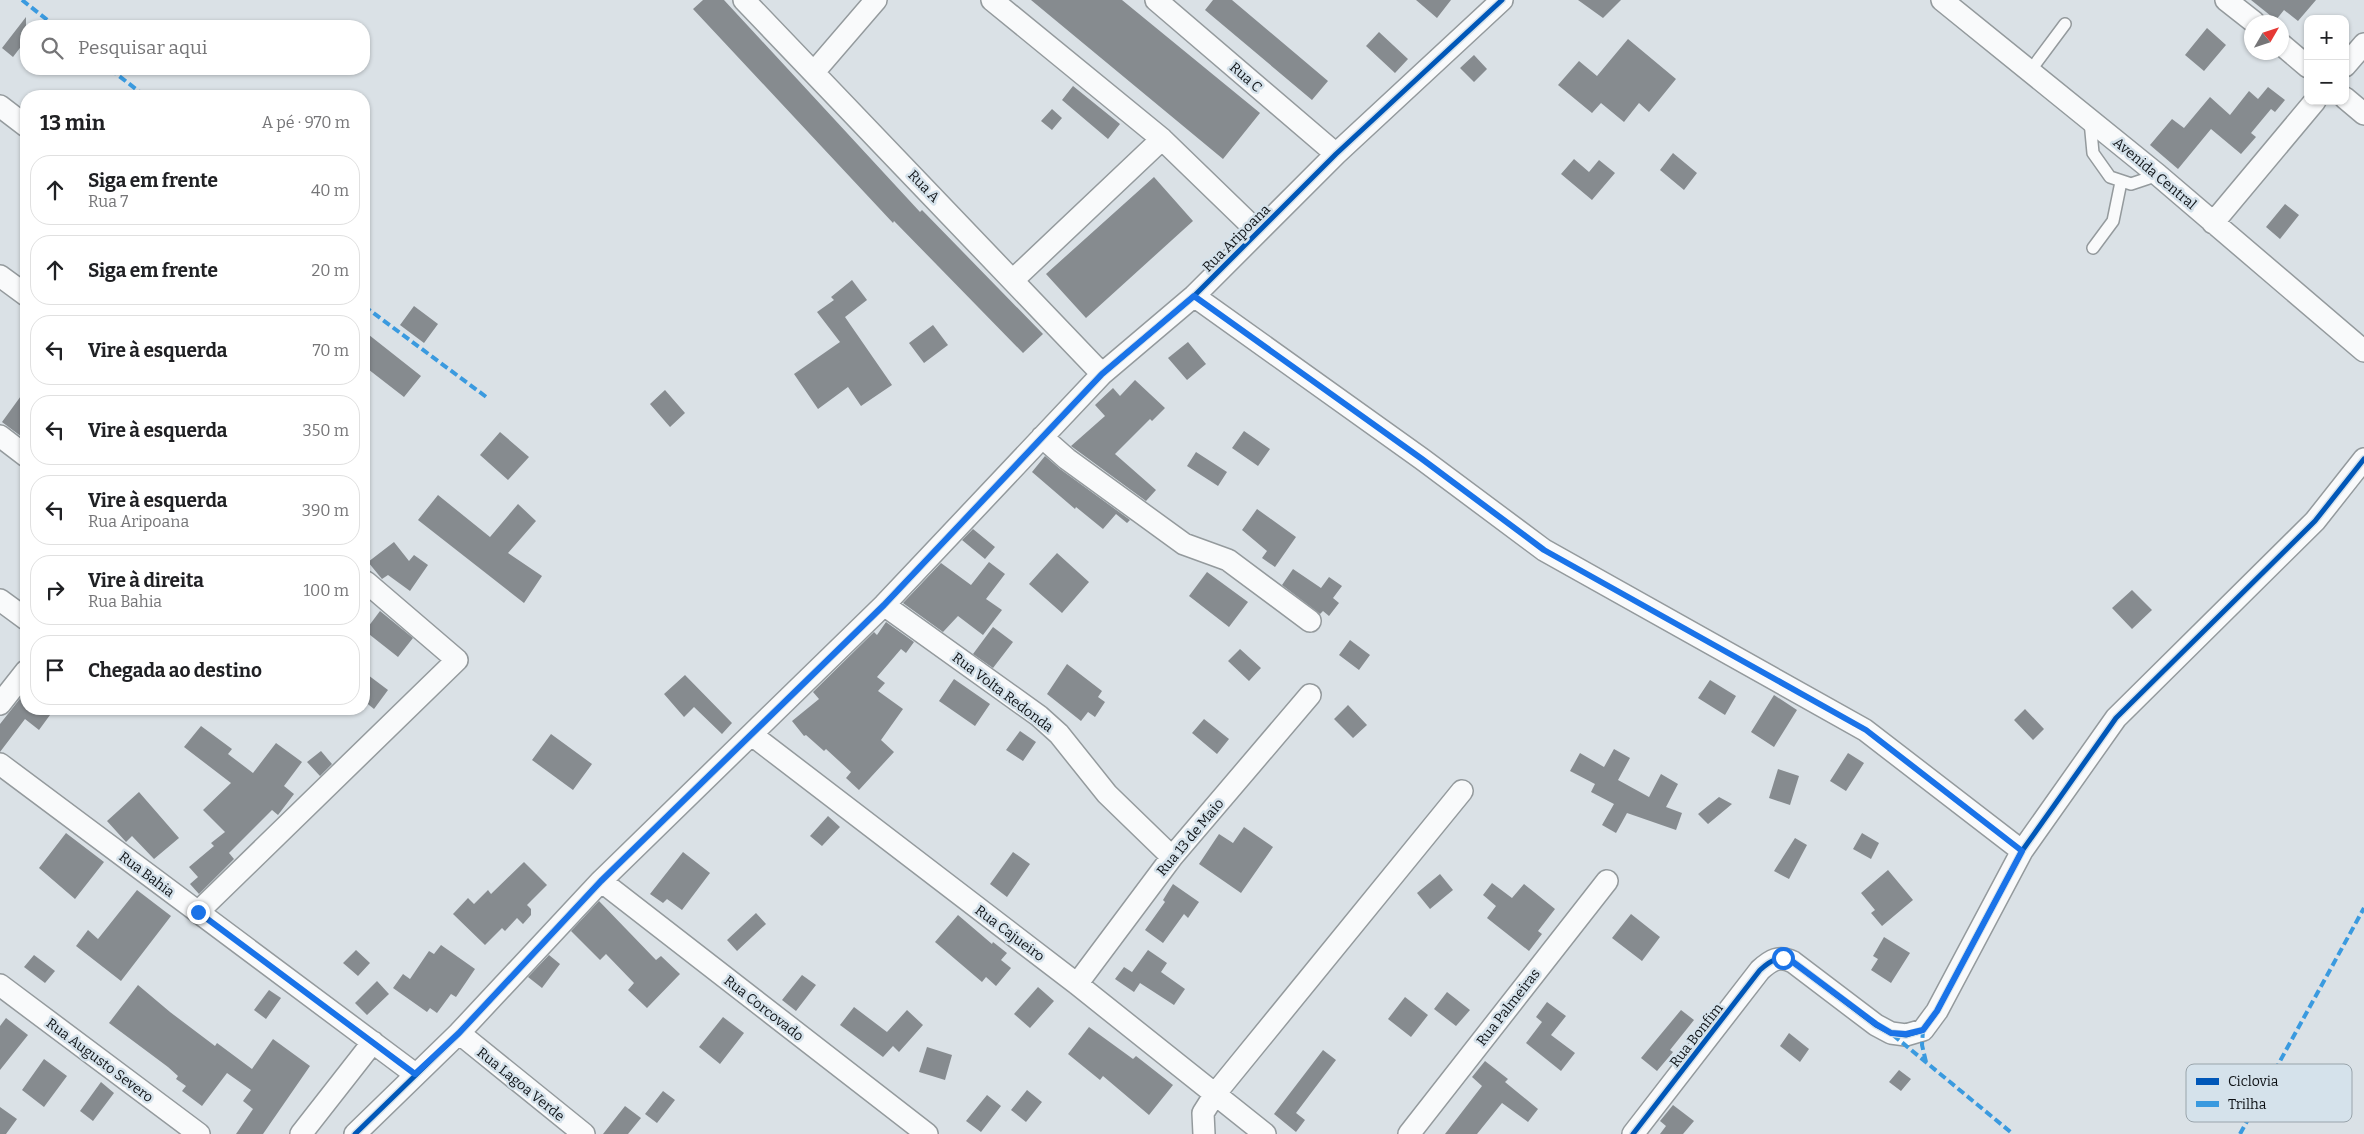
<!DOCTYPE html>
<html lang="pt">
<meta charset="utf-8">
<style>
:root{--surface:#fff;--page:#f2f2f2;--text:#202124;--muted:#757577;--line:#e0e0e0}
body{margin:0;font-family:Bitter,serif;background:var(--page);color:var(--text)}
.controls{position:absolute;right:15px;top:15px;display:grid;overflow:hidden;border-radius:10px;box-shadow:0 1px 4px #0004}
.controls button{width:45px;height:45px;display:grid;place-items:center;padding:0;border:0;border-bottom:1px solid var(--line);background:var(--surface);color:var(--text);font:25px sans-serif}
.compass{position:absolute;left:2244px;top:15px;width:45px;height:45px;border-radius:50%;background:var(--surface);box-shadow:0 1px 4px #0004;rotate:51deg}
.stop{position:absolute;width:15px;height:15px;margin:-11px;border:4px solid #1a73e8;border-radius:50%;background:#fff}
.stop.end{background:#1a73e8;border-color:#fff;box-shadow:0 1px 5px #0008}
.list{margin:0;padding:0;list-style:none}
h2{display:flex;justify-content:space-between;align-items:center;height:65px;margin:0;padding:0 20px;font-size:21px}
h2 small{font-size:16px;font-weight:400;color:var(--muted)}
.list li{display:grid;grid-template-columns:32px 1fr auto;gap:15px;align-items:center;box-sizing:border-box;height:70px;margin:0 10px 10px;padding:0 10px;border:1px solid var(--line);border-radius:20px}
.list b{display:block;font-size:19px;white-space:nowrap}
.list p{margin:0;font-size:16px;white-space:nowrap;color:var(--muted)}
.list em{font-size:16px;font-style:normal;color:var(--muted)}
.icon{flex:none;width:28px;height:28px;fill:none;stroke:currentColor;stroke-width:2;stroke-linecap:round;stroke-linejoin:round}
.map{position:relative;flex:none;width:2364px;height:1134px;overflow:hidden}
.search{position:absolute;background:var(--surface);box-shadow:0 1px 4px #0004;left:20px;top:20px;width:350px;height:55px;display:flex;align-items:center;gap:12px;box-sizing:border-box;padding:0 18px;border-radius:20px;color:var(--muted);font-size:19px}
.panel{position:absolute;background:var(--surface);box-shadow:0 1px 4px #0004;left:20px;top:90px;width:350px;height:625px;border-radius:20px}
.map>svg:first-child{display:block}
</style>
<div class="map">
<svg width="2364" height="1134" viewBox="0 0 2364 1134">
<rect width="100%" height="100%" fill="#dae1e6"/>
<path fill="#868b8f" d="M703 0H724L920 212 922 210 1043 334 1023 353 894 221 893 223 693 9Z
M1031 0H1122L1260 113 1223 159Z
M1213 0H1232L1328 81 1312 100 1205 10Z
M1416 0H1451L1437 18Z
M1578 0H1621L1603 18Z
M2251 0H2316L2298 21 2284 10 2276 20Z
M26 17V40L13 57 2 48Z
M2207 28 2226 45 2204 71 2185 55Z
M1379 32 1408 59 1395 73 1366 46Z
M1628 39 1676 79 1649 112 1639 103 1624 122 1601 103 1592 113 1558 85 1579 61 1597 76Z
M1474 55 1487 69 1474 82 1460 68Z
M1073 86 1120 124 1108 139 1062 100Z
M2268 87 2285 100 2275 112 2271 109 2251 133 2256 137 2241 154 2211 129 2178 169 2150 145 2172 119 2184 128 2210 97 2230 115 2249 91 2258 99Z
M1052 109 1062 118 1052 130 1041 121Z
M1673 153 1697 173 1684 190 1660 170Z
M1574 159 1589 172 1599 160 1615 173 1592 200 1561 174Z
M1154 177 1193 221 1086 318 1046 274Z
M2285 204 2299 215 2280 239 2266 227Z
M852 280 867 300 845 317 892 385 861 406 848 387 818 409 794 374 840 342 817 312 834 300 831 297Z
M414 306 438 324 424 343 400 325Z
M933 325 948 345 924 363 909 343Z
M364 331 421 376 404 397 364 366Z
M1188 342 1206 364 1187 380 1168 358Z
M1135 380 1165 408 1152 421 1150 419 1115 454 1156 490 1146 501 1071 446 1105 416 1095 405 1113 388 1120 396Z
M26 389V440L2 422Z
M665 390 685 413 670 427 650 404Z
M1244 431 1270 449 1258 466 1232 448Z
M500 432 529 457 508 480 480 455Z
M1196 452 1227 472 1218 486 1187 466Z
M1045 456 1060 469 1130 520 1127 523 1116 514 1103 529 1076 507 1075 509 1032 472Z
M438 495 490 537 518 504 536 521 508 553 542 576 524 603 418 520Z
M1257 509 1296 537 1275 567 1262 558 1267 551 1242 530Z
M973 529 995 547 985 559 962 540Z
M394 542 409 561 414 555 428 565 410 591 388 575 382 579 368 562Z
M1057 553 1089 582 1062 613 1029 584Z
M989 562 1005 574 986 599 1002 610 983 635 958 616 943 632 903 603 941 563 971 585Z
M1293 569 1321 588 1329 577 1342 586 1333 598 1339 603 1329 616 1323 611 1320 614 1282 585Z
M1207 572 1248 602 1229 627 1189 596Z
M2132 590 2152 610 2132 629 2112 608Z
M380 611 413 638 398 657 365 631Z
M886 622 914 642 906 653 901 649 877 677 885 683 878 691 903 709 881 740 894 752 859 790 846 778 851 772 826 749 824 751 806 735 804 736 792 721 819 699 813 692 874 632 877 635Z
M993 627 1013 642 993 668 973 654Z
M1350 640 1370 655 1359 670 1339 655Z
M1240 649 1261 668 1249 681 1228 661Z
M1067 664 1102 691 1098 697 1105 702 1095 717 1088 712 1081 721 1047 694Z
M364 672 388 690 374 709 364 701Z
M685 675 732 723 722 734 694 707 684 717 664 694Z
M954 679 990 704 975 726 939 701Z
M1710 680 1736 696 1725 715 1698 698Z
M26 691V709H42L50 715 39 730 25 719 0 752V724Z
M1774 695 1797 710 1774 747 1751 732Z
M1348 705 1367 725 1353 738 1334 719Z
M2025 709 2044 729 2033 740 2014 720Z
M1204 719 1229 739 1217 754 1192 733Z
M201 726 232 749 228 754 253 773 276 743 302 762 284 786 294 794 278 815 272 810 229 853 234 859 199 894 190 884 198 877 189 867 214 846 211 843 225 832 203 810 231 783 184 747Z
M1020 731 1036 742 1023 761 1006 750Z
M551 734 592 764 573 790 532 760Z
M1614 749 1630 758 1618 780 1649 797 1661 774 1678 784 1666 807 1682 813 1676 830 1627 813 1616 833 1602 825 1614 804 1591 792 1595 784 1570 771 1580 753 1604 767Z
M321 751 332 764 320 776 307 762Z
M1848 753 1864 763 1846 791 1830 781Z
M1778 769 1799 776 1790 805 1769 798Z
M139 792 179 838 154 859 132 836 126 842 107 821Z
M1719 797 1732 804 1708 824 1698 814Z
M828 816 840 827 822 846 810 836Z
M1244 827 1273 847 1241 893 1199 864 1219 834 1233 843Z
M66 833 104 862 75 899 39 868Z
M1862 833 1879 843 1871 859 1853 849Z
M1795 838 1807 845 1789 879 1774 871Z
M683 852 710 873 682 910 667 899 663 903 650 894Z
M1013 852 1030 864 1007 897 990 884Z
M524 862 547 885 527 905 531 909V915L523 924 517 918 505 931 502 928 485 945 453 914 468 898 474 904 488 890 491 894Z
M1888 870 1913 900 1882 926 1871 913 1875 910 1861 893Z
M1440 874 1453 890 1430 909 1417 893Z
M1492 883 1512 898 1524 884 1555 909 1538 931 1542 934 1529 951 1487 918 1496 906 1483 895Z
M1173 884 1199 902 1188 918 1184 914 1163 943 1145 930 1165 902 1163 900Z
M137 890 171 916 121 981 76 946 88 930 98 939Z
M599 901 656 960 661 956 680 974 647 1008 628 990 634 983 606 954 600 960 571 931Z
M756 913 766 924 737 951 727 940Z
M1631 914 1660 937 1642 961 1612 938Z
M958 915 992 944 993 942 1007 953 1001 960 1011 968 996 986 986 977 982 982 935 942Z
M1884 937 1910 953 1891 983 1871 970 1878 959 1873 956Z
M441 945 475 969 456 997 451 994 437 1013 430 1008 427 1012 393 988 403 974 410 979 429 951 434 954Z
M356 950 370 963 358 976 343 963Z
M1148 950 1167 963 1161 972 1185 989 1174 1005 1140 983 1134 992 1115 979 1124 967 1132 972Z
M34 955 55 971 45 983 24 967Z
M549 955 560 964 542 988 528 977Z
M802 975 816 985 796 1011 782 1000Z
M377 981 389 994 367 1015 355 1003Z
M138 985 170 1012 215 1046 217 1043 252 1069 273 1039 310 1066 263 1134H236L253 1109 243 1101 251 1090 227 1073 202 1106 182 1091 186 1086 176 1079 178 1076 168 1067 109 1023Z
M1038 987 1054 1001 1030 1028 1014 1014Z
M269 990 281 998 266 1019 254 1010Z
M1447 992 1470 1010 1456 1026 1434 1009Z
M1405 997 1428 1015 1411 1037 1388 1019Z
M1547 1002 1566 1016 1551 1035 1575 1053 1561 1071 1526 1043 1542 1022 1536 1017Z
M854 1007 887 1032 907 1010 923 1025 899 1052 893 1046 883 1057 840 1025Z
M1681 1010 1694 1020 1670 1050 1673 1052 1657 1071 1641 1058Z
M723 1017 744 1033 720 1064 699 1047Z
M6 1018 28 1035 0 1070V1026Z
M1089 1027 1133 1059 1136 1056 1173 1085 1149 1115 1103 1076 1100 1080 1068 1054Z
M1789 1033 1809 1049 1800 1062 1780 1046Z
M927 1047 952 1055 945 1080 919 1072Z
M1323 1050 1336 1060 1296 1113 1305 1120 1296 1132 1274 1114Z
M44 1059 67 1076 44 1107 22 1090Z
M1485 1061 1508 1079 1505 1082 1538 1109 1528 1122 1502 1103 1477 1134H1445L1482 1086 1472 1077Z
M1899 1070 1911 1079 1901 1091 1889 1082Z
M101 1082 114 1093 93 1121 80 1111Z
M1027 1090 1042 1102 1026 1122 1011 1110Z
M663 1091 675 1100 657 1123 645 1114Z
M987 1095 1001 1106 981 1132 966 1121Z
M1673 1105 1694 1121 1683 1134H1660L1666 1126 1660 1121Z
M625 1106 641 1118 628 1134H603Z
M0 1107 17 1119 6 1134H0Z"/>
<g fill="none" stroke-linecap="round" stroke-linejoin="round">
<defs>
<path id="lane" d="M2030 71 2065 24
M2090 121 2093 153 2110 177 2131 184 2158 175
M2093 248 2113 221 2121 182"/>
<path id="street" d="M744 0 1102 374
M992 0 1162 139 1257 231
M1156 0 1336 154
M1942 0 2158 175 2364 351
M2226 0 2254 22
M2282 45 2308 67
M2345 66 2364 44
M814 72 876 0
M2345 98 2364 114
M0 106 26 126
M2213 223 2315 101
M0 276 26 295
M1013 280 1162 139
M1194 296 1422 459 1544 550 1865 730 2022 851
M0 436 26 456
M1042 437 1067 459 1184 544 1228 560 1310 621
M0 600 26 619
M884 605 1039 716 1059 734 1107 794 1172 857
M0 704 26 671
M752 735 1077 984 1265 1134
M0 764 415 1074
M601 881 927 1134
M198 912 457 660 366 582
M1077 984 1172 857 1310 695
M0 985 199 1134
M459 1033 584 1134
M301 1134 373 1042
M355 1134 459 1033 601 881 884 605 1102 374 1194 296 1336 154 1502 0
M1204 1134 1203 1113 1215 1094 1462 791
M1409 1134 1607 881
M1633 1134 1760 970C1771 960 1779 955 1793 962L1876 1025 1891 1033 1906 1035 1923 1030 1937 1011 2022 851 2116 718 2315 521 2364 459"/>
</defs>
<use href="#lane" stroke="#949a9d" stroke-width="14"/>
<use href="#street" stroke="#949a9d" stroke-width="24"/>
<use href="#lane" stroke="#f9fafb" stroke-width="11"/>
<use href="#street" stroke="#f9fafb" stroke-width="21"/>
<path stroke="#3a9adf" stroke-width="4" stroke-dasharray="8 4" stroke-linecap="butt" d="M22 0 55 26
M110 69 145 96
M364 306 489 399
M1923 1030 1922 1045 1926 1062
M1893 1035 2013 1134
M2240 1134 2364 908"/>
<defs>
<path id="cycleway" d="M355 1134 459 1033 601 881 884 605 1102 374 1194 296 1336 154 1502 0
M1633 1134 1760 970C1771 960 1779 955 1793 962L1876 1025 1891 1033 1906 1035 1923 1030 1937 1011 2022 851 2116 718 2315 521 2364 459"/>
</defs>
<use href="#cycleway" stroke="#d5e2eb" stroke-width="8"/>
<use href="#cycleway" stroke="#0057b8" stroke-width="5"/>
</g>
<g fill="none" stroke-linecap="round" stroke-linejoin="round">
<path stroke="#1a73e8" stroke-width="6" d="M198 912 415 1074 459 1033 601 881 884 605 1102 374 1194 296 1422 459 1544 550 1866 730 2022 851 1937 1011 1923 1030 1906 1034 1891 1033 1876 1024 1793 962 1783 958"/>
</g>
<g text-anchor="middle" stroke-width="5" stroke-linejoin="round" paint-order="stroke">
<g font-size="14" fill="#0e1216" stroke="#d5e2eb">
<text transform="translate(1246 77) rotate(41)" y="5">Rua C</text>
<text transform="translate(2155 173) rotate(40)" y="5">Avenida Central</text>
<text transform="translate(924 186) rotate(46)" y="5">Rua A</text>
<text transform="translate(1236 238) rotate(-45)" y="5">Rua Aripoana</text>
<text transform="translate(1003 692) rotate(37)" y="5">Rua Volta Redonda</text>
<text transform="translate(1190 837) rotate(-50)" y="5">Rua 13 de Maio</text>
<text transform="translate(147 874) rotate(37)" y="5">Rua Bahia</text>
<text transform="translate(1010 933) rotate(37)" y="5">Rua Cajueiro</text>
<text transform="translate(1508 1007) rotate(-52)" y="5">Rua Palmeiras</text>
<text transform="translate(764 1008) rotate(38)" y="5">Rua Corcovado</text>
<text transform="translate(1696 1035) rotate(-52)" y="5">Rua Bonfim</text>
<text transform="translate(100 1060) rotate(37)" y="5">Rua Augusto Severo</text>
<text transform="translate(521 1084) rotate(39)" y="5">Rua Lagoa Verde</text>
</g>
</g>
<rect x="2186" y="1064" width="166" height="58" rx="8" fill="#d5e2eb" stroke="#99a4ab" stroke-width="1"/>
<rect x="2196" y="1078" width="23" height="7" fill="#0057b8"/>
<rect x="2196" y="1101" width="23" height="6" fill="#3a9adf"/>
<g font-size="14" fill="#0e1216">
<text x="2228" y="1086">Ciclovia</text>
<text x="2228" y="1109">Trilha</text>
</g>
</svg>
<div class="controls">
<button>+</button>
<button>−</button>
</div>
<svg class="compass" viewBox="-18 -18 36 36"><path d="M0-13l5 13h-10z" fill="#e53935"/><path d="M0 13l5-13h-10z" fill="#757577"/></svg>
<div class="stop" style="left:1783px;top:958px"></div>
<div class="stop end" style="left:198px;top:912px"></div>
<div class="search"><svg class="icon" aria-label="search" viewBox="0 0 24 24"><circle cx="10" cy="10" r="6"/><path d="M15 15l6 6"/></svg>Pesquisar aqui</div>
<section class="panel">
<h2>13 min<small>A pé · 970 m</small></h2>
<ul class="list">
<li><svg class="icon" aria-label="ahead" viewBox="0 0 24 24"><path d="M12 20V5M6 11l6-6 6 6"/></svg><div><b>Siga em frente</b><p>Rua 7</p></div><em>40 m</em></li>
<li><svg class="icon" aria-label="ahead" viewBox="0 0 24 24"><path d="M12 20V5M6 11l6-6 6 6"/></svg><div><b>Siga em frente</b></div><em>20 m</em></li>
<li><svg class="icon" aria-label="left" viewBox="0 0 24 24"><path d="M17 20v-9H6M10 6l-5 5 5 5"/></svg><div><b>Vire à esquerda</b></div><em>70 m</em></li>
<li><svg class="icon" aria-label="left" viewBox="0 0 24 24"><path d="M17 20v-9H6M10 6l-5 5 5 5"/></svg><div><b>Vire à esquerda</b></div><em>350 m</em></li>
<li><svg class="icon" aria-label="left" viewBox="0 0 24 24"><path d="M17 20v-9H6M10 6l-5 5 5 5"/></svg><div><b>Vire à esquerda</b><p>Rua Aripoana</p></div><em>390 m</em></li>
<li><svg class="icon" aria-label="right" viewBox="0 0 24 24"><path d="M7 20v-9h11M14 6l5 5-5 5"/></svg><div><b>Vire à direita</b><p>Rua Bahia</p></div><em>100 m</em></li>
<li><svg class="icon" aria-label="arrive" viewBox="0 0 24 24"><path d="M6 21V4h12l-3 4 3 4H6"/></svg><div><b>Chegada ao destino</b></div></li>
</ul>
</section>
</div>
